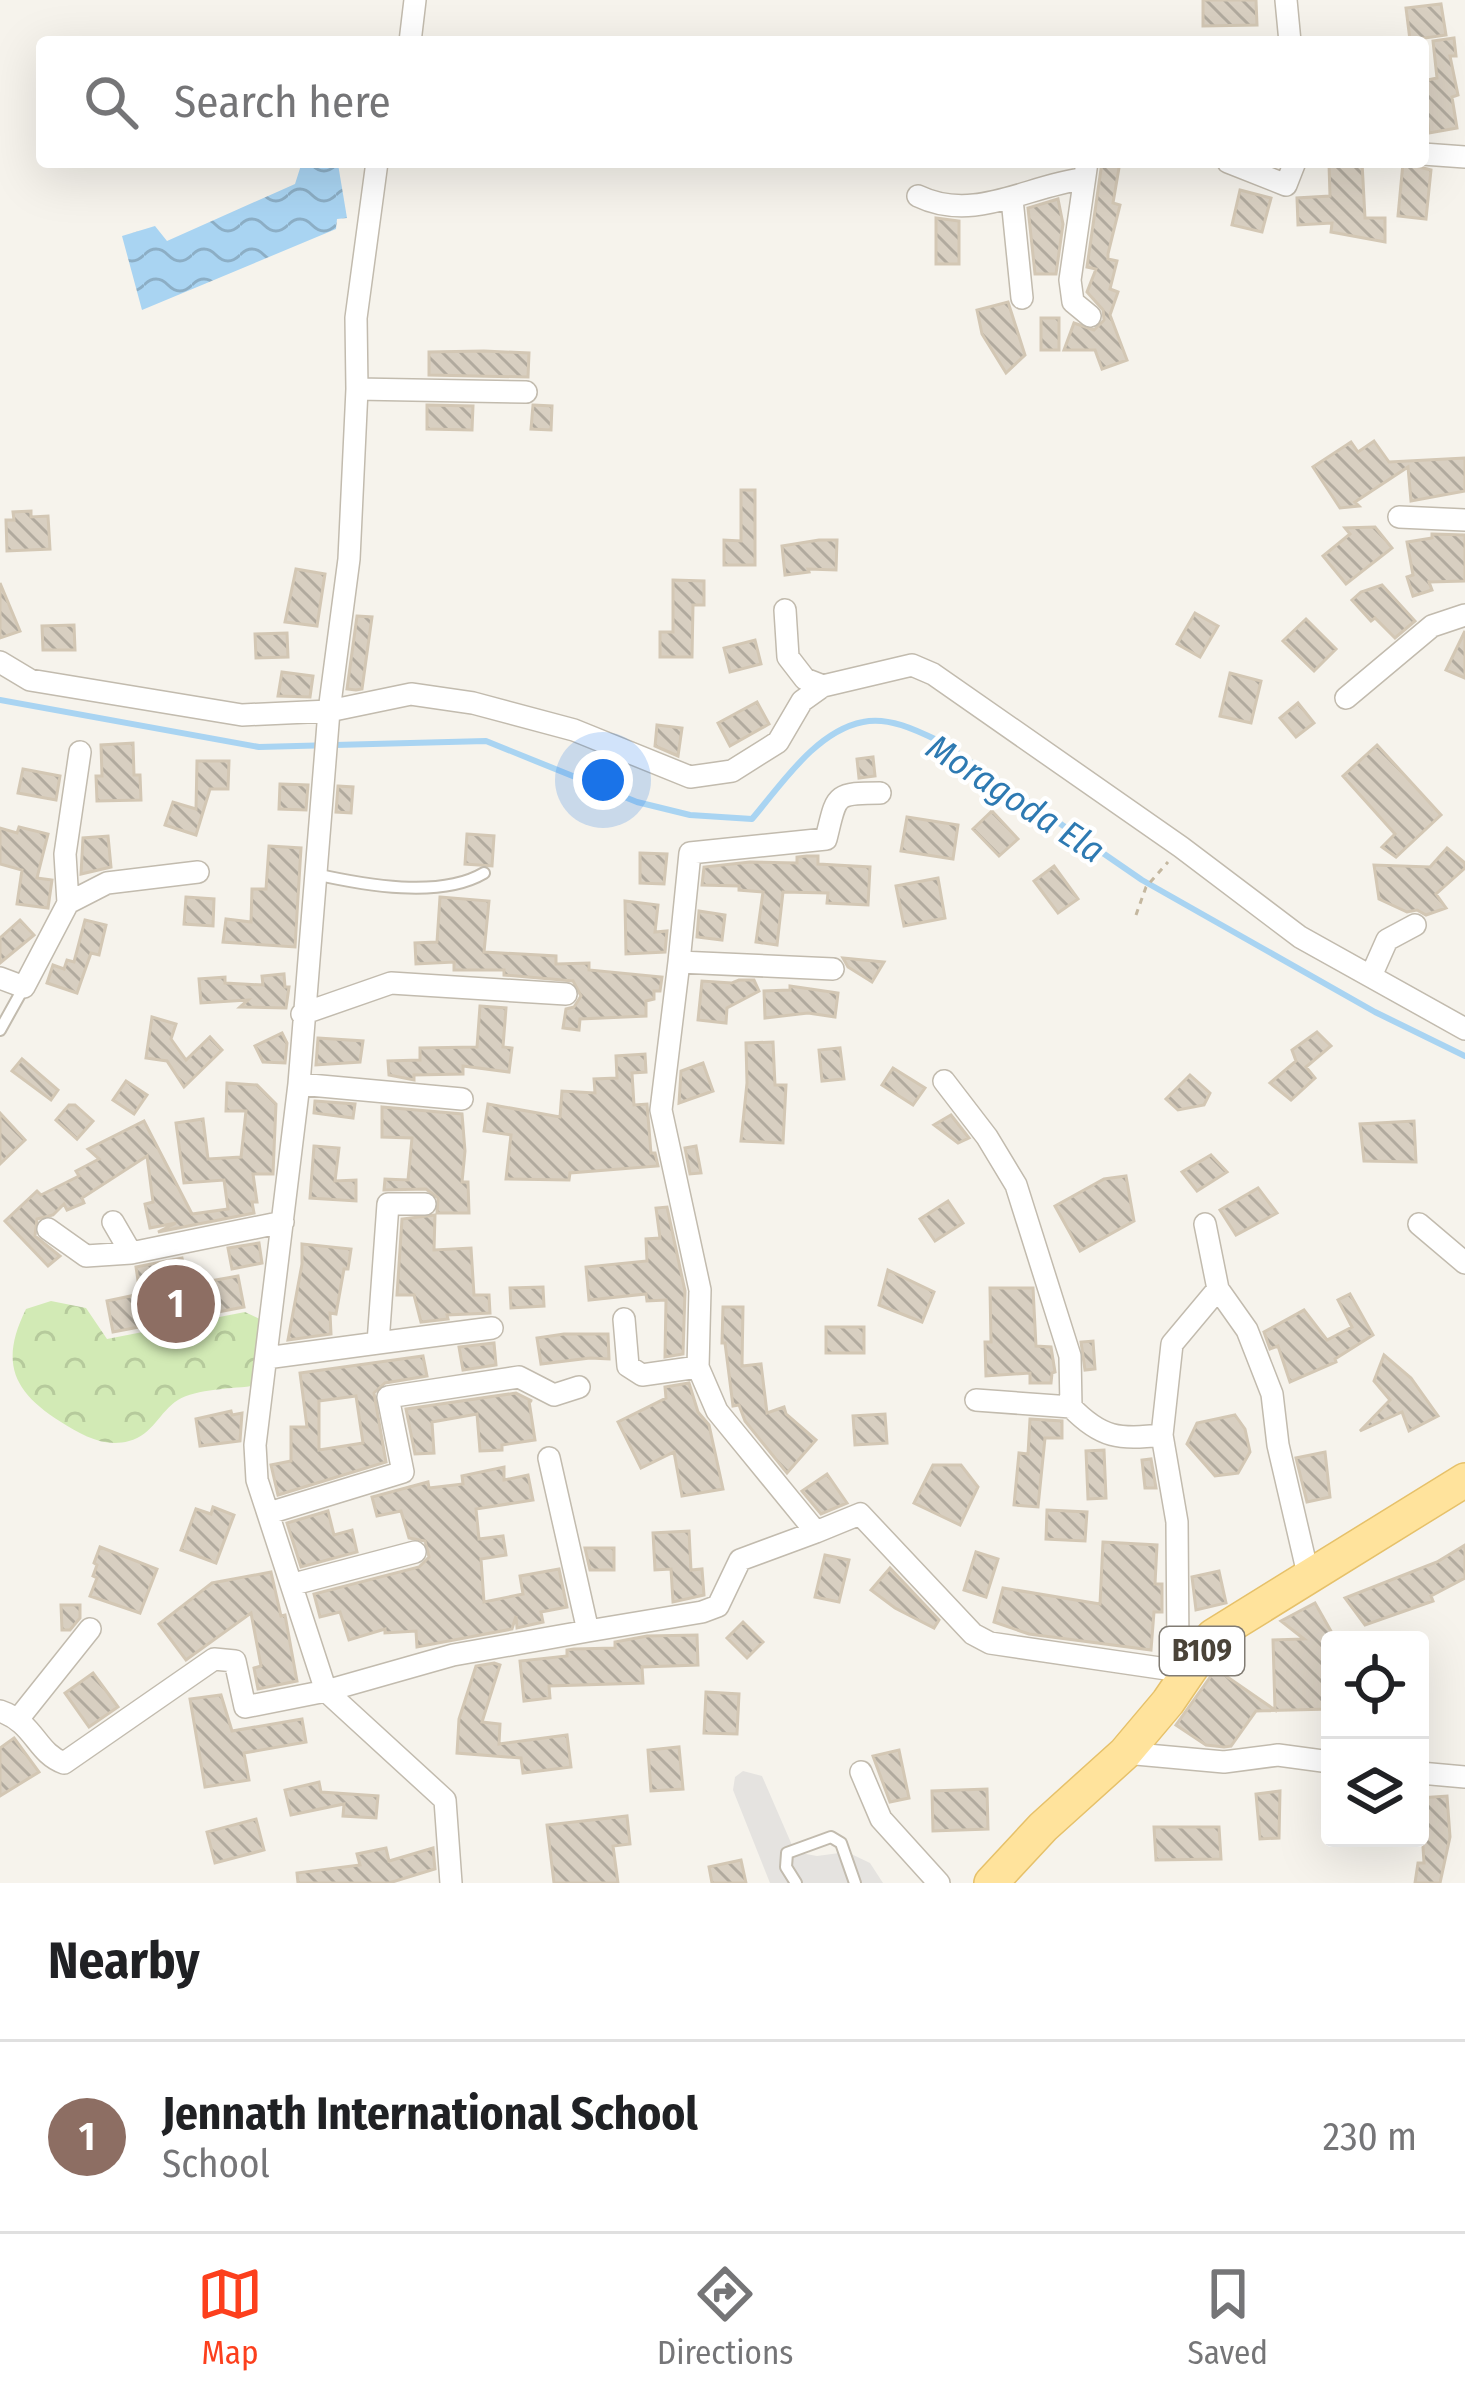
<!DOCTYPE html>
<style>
:root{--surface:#fff;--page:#f2f2f2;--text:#202124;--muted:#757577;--line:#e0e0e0;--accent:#fc3f1d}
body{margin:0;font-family:"Fira Sans Condensed",sans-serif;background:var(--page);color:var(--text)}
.controls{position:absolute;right:36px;bottom:36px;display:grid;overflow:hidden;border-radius:12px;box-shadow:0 12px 48px #0002}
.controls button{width:108px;height:108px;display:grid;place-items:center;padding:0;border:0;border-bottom:3px solid var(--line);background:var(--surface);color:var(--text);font:60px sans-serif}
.you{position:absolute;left:603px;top:780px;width:42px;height:42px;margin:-30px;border:9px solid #fff;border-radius:50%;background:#1a73e8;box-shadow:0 0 0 18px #1a73e833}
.badge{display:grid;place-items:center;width:78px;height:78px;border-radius:50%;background:var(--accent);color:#fff;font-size:39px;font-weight:700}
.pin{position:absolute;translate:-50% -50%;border:6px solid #fff;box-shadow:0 3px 12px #0006}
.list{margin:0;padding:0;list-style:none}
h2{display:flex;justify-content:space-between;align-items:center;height:156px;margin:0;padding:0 48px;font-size:51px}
h2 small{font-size:39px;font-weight:400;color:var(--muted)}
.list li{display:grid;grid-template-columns:78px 1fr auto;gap:36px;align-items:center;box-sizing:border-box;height:192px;padding:0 48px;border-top:3px solid var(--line)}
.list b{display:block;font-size:45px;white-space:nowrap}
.list p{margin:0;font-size:39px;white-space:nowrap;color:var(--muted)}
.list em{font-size:39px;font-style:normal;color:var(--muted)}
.icon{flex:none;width:66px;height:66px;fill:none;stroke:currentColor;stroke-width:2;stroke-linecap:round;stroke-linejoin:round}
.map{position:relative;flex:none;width:1465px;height:1883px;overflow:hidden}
.search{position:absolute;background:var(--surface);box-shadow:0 12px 48px #0002;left:36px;right:36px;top:36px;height:132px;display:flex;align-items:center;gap:30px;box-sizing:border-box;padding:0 42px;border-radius:12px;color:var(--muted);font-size:45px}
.sheet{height:348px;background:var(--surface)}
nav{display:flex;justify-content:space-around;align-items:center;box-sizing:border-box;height:168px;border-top:3px solid var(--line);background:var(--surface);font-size:33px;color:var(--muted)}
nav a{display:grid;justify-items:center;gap:6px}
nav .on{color:var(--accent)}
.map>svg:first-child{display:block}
</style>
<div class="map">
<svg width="1465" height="1883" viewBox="0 0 1465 1883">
<defs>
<pattern id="park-crowns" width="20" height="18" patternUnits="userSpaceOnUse" patternTransform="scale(3)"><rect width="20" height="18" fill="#d2eab5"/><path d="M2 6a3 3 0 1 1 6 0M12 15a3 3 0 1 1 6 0" fill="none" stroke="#b6ca9c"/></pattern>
<pattern id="water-waves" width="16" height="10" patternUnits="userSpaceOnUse" patternTransform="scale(3)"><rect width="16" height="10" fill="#a9d4f2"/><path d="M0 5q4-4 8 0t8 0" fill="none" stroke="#8caec5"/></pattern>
<pattern id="building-back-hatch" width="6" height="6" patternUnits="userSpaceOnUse" patternTransform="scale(3)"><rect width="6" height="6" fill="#d8cfc1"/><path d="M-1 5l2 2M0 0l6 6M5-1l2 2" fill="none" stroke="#b1aa9e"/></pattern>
</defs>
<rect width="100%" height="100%" fill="#f6f3ec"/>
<path fill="url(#park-crowns)" d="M51 1301 86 1308 107 1339 245 1312 268 1323 259 1385C236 1389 197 1388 178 1400 159 1412 153 1435 129 1441 104 1448 82 1435 61 1422 12 1391 0 1362 26 1309Z"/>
<path fill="#e5e3e0" d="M743 1771 762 1776 795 1852 817 1856 847 1852 870 1863 883 1883H770L733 1790 735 1777Z"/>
<path fill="url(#water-waves)" d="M302 162 338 164 347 218 337 219 336 229 142 310 122 236 155 226 167 241 295 184Z"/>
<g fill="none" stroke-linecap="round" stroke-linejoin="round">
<path stroke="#a9d4f2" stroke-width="6" d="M0 700 259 747 486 741 637 802 690 815 752 819C781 785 816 731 863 722 890 716 920 732 943 743L1142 880 1375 1012 1465 1056"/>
</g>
<path fill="url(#building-back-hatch)" stroke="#d3c7b4" stroke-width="3" fill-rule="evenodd" d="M1203 0H1256L1257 25 1203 26Z
M1441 4 1446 35 1410 40 1406 8Z
M1454 38 1456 56H1450L1458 95 1452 97 1457 128 1429 133 1423 81 1437 78 1433 41Z
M1102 162H1120L1113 203 1120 205 1108 254V259L1117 261 1110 289 1118 292 1110 315 1127 360 1102 369 1095 350H1064L1074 323 1094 330 1104 320 1103 310 1087 292 1096 269 1087 267Z
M1362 162 1365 218H1385V242L1331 232 1332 223 1298 225 1297 198 1330 196 1329 164Z
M1403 163 1431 170 1426 219 1398 216Z
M1240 190 1271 198 1262 232 1232 225Z
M1058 199 1063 224 1056 274H1035L1028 208Z
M936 218 959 221V264H936Z
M1008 302 1025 355 1006 373 982 334 977 310Z
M1041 318H1059V350H1041Z
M484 351 529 353 528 377 429 375V352Z
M427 405 473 406 472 430 427 429Z
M533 405 552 406 551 430 531 429Z
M1374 441 1389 462 1465 458V491L1411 501 1408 467 1355 502 1359 506 1340 508 1313 467 1351 442 1358 452Z
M741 490H755V565H724V540L741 541Z
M31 511V517L48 516 50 549 7 551 6 520H14L13 512Z
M1375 527 1392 548 1346 584 1323 556 1350 534 1345 528Z
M1432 534 1465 535V581L1429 582 1432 590 1413 596 1407 577 1413 575 1407 542 1432 538Z
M819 540H837L836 570 808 569 809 572 785 575 782 546Z
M296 569 325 574 317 626 285 622Z
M673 580 704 581V605H693L692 657H660V632H673Z
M0 583 20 631 0 638Z
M1382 585 1415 621 1395 638 1375 618 1371 621 1352 600 1361 592Z
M1195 613 1218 626 1200 657 1177 644Z
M357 616 372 617 362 689 356 690 347 689Z
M1306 619 1336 649 1314 671 1283 641Z
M74 625 75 650H43L42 626Z
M1465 631V678L1446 670Z
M287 633 288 657 256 658 255 634Z
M755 640 761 664 730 672 724 648Z
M282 672 313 676 310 697 278 696Z
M1230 673 1261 681 1251 723 1220 716Z
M757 702 769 724 730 746 718 723Z
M1298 703 1314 723 1296 737 1280 718Z
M657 725 682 728 678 756 655 746Z
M133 743 134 775H140L141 800 97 801 96 776H102L101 745Z
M1377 745 1441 815 1396 857 1382 847 1395 834 1343 776Z
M873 757 875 776 859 778 857 759Z
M197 761H229L228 789H210L196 835 165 825 173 802 196 809Z
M23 769 60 776 56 800 18 793Z
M280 784 308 785 306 810 279 809Z
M338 786 353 787 351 813 336 812Z
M992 811 1018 839 999 856 973 829Z
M907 817 958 825 953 859 901 851Z
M19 827 48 834 37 878 52 880 48 908 17 904 22 870 0 864V828L17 833Z
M467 834 494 836 492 866 465 864Z
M108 836 111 867 81 874 83 838Z
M269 846 301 848 295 947 223 942 226 919 251 922 252 889H266Z
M1447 848 1465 863V868L1436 894 1446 908 1426 915 1417 910 1407 912 1379 899 1374 865 1430 867Z
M640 853 667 854 664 884 640 883Z
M807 856H818V864L870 867 868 905 827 903 828 893 783 892 777 945 756 942 763 892 739 890V886L702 885 704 867 750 862 797 863V857Z
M1054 866 1078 899 1058 913 1034 881Z
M938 878 945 918 904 926 896 886Z
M186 897 214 899 213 926 184 924Z
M440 897 489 901 484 952 556 956V964L589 963V970L662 977 660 991H654V999L646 1001V1016L580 1019 579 1030 563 1028 566 1009 574 1007 581 996 573 981 504 975V970H454V962L416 964 415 943 437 942Z
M625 901 658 905 655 932 667 931 665 952 626 954Z
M699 911 725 915 722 940 697 937Z
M20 920 34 935 0 963V938Z
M85 920 106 925 99 955 91 953 77 993 47 983 53 965 64 969 67 960 74 962Z
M843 958 884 962 872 982 848 967Z
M284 974 285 987H289L286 1008 240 1007 248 1000 201 1003 199 979 225 977V983L263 985 262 976Z
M739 980H754L759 991 727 1008 726 1023 698 1020 702 981 732 983Z
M790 986 838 993 835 1017 808 1013 765 1018 764 991 790 990Z
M480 1006 506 1008 503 1047 512 1048 509 1072 463 1066V1074L414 1075V1080L389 1075 388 1061 420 1060V1048L477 1047Z
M152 1017 176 1024 171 1039 186 1060 210 1037 222 1050 184 1087 167 1061 146 1058Z
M1317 1032 1331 1046 1306 1067 1315 1078 1291 1100 1270 1083 1296 1061 1292 1050Z
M282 1033 287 1043 285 1063 263 1062 255 1046Z
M318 1038 363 1041 360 1062 316 1065Z
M773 1042 775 1085H786L783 1143 741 1141 747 1083 746 1043Z
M840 1048 844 1079 822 1081 819 1050Z
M645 1054 646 1072 632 1073 634 1105 647 1104 651 1153H655L658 1166 570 1173 569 1180 506 1179 511 1135 484 1131 488 1104 560 1117 562 1091 595 1093 594 1079 617 1078 616 1056Z
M22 1059 58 1090 51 1100 12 1071Z
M703 1063 713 1091 679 1103 681 1071Z
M893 1068 925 1088 913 1105 882 1085Z
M1190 1075 1210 1093 1204 1105 1178 1110 1166 1099Z
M126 1081 147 1095 134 1114 113 1100Z
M227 1083 257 1085 276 1104 273 1174H253L257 1202H252L254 1213 158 1232 176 1223 150 1228 145 1204 153 1202 147 1156 82 1198 84 1203 67 1210 64 1204 53 1215 37 1219 35 1236 60 1256 48 1266 5 1221 37 1191 41 1195 79 1176 76 1171 99 1159 88 1149 144 1121 192 1214 228 1209 224 1180 184 1183 176 1123 203 1119 208 1159 241 1157 246 1111H226Z
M315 1101 355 1104 353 1118 314 1113Z
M69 1105H75L93 1121 77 1139 56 1120Z
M382 1107 462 1114 465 1151 462 1182H468L469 1213H437L438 1198 426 1189 384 1190 385 1179 408 1180 412 1138 382 1137Z
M0 1113 25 1140 0 1164Z
M951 1115 969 1138 958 1143 934 1125Z
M1414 1121 1416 1162 1364 1161 1360 1124Z
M314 1146 339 1148 335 1181 356 1180V1201L310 1198Z
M696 1146 701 1173 690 1174 685 1148Z
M1211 1155 1227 1172 1197 1191 1182 1172Z
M1126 1176 1134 1221 1080 1251 1055 1206 1104 1179Z
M1258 1188 1277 1213 1236 1235 1220 1210Z
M948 1201 963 1223 935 1241 920 1219Z
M667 1207 685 1291 683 1354 665 1357 666 1300 647 1301 646 1294 589 1300 586 1267 647 1261 646 1239 660 1238 656 1208Z
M435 1215 434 1250 471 1248 474 1295H489L490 1313 447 1315 448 1319 421 1322 414 1295H397L402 1219Z
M259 1243 262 1263 232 1269 228 1248Z
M302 1244 351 1249 348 1269H344L336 1314 330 1313 331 1334 288 1340 302 1264Z
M182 1258 188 1285 238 1276 244 1307 113 1332 107 1301 140 1294 136 1267Z
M888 1270 934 1292 922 1322 879 1305Z
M543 1287 544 1306 511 1308 510 1288Z
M990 1288H1033L1036 1346 1051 1347 1055 1372 1052 1373 1051 1383H1030V1373L986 1376 985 1342H991Z
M1350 1294 1373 1335 1335 1359 1336 1362 1290 1382 1278 1346 1270 1349 1264 1332 1304 1310 1327 1340 1352 1327 1338 1300Z
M723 1307H743L742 1366 761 1364 767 1413 784 1407 786 1414 816 1440 787 1473 745 1421 739 1405 733 1406 725 1343H722Z
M826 1327H864V1353H826Z
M564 1334H608L609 1359 590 1358 541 1364 537 1338Z
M1093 1341 1095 1369 1085 1370 1081 1342Z
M494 1343 496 1365 463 1370 459 1347Z
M1384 1355 1411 1378 1438 1416 1409 1431 1402 1412 1360 1431 1390 1400 1374 1381Z
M423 1356 427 1376 385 1383 374 1393 386 1462 278 1495 271 1465 291 1461V1427H307L300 1373ZM356 1396 363 1443 319 1450V1401Z
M689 1383 698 1412 709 1425 723 1489 682 1496 674 1452 641 1468 618 1422 666 1398 665 1387Z
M516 1393 532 1401H529L535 1440 502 1445V1450L480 1451 477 1414 432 1422 434 1453 415 1454 406 1409Z
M231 1411 232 1415 242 1413 240 1441 200 1446 196 1419Z
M885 1414 887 1443 855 1445 853 1416Z
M1235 1415 1245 1429 1250 1452 1238 1473 1215 1476 1187 1444 1197 1423Z
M1030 1419 1062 1421V1438H1045L1038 1507 1014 1505 1019 1453 1028 1454Z
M1104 1450 1106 1498 1088 1499 1086 1451Z
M1325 1452 1330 1497 1307 1502 1296 1458Z
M1151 1459 1156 1488H1145L1142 1460Z
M933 1465H961L978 1487 960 1525 914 1503Z
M504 1467V1480L528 1475 533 1500 476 1509 479 1539 503 1536 506 1555 481 1559 484 1602 523 1594 520 1576 559 1569 567 1607 541 1612 543 1622 517 1628 516 1616 512 1629 417 1647 416 1631 385 1633V1629L349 1640 340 1612 320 1617 314 1594 419 1567 429 1557 425 1541 409 1538 401 1511 377 1516 372 1497 428 1482 429 1488 463 1484 462 1476Z
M827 1474 847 1503 821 1514 802 1491Z
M213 1507 234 1515 216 1563 181 1550 196 1509 211 1514Z
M1047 1510 1087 1512 1085 1541 1046 1539Z
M328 1511 334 1535 352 1530 357 1552 301 1567 287 1523Z
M689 1531 691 1570 702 1569 704 1595 673 1602 671 1569 655 1570 653 1533Z
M1103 1542 1157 1545 1155 1584H1162V1612H1154L1151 1650 1029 1634 994 1622 1003 1588 1100 1604Z
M1465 1545V1578L1431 1596 1433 1601 1365 1625 1345 1598 1437 1562Z
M100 1547 157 1569 140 1613 90 1596 97 1578 93 1576 97 1565 94 1563Z
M585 1548H614V1570H590Z
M976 1552 998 1559 986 1597 964 1590Z
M825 1555 849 1560 839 1602 815 1597Z
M890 1568 939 1620 934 1628 895 1608 871 1590Z
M1219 1571 1226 1603 1196 1610 1192 1577Z
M271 1572 281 1616 285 1615 297 1681 258 1689 254 1668 261 1666 251 1613 186 1660 159 1624 212 1583Z
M1315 1603 1336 1640H1330V1709L1256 1711 1231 1746 1224 1747 1206 1745 1176 1725 1216 1669 1275 1710 1273 1640 1304 1639 1281 1621Z
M61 1605H80V1618L70 1630H62Z
M743 1622 763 1642 747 1658 727 1638Z
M697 1635 698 1665 642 1667 643 1683 549 1686 550 1698 524 1701 520 1661 567 1656V1650L574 1649 615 1648V1642L647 1636Z
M494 1663 500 1665 482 1722 500 1724 499 1744 567 1735 571 1767 523 1773 521 1758 457 1753 459 1719 476 1666Z
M93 1673 118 1707 89 1727 65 1693Z
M706 1692 739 1694 737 1734 704 1733Z
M221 1695 232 1731 302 1719 306 1742 244 1753 249 1780 205 1787 190 1699Z
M14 1738 39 1772 0 1796V1748Z
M679 1747 683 1789 651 1791 648 1750Z
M899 1750 909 1798 890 1802 873 1756Z
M319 1782 321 1792 378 1796 376 1818 343 1816 344 1804 291 1815 285 1790Z
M987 1789 988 1829 933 1831 932 1791Z
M1280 1791 1279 1838 1260 1839 1256 1794Z
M1447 1796 1450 1837 1440 1883H1415L1418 1863H1424L1420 1798Z
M627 1816 630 1844 613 1846 618 1883H554L547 1825Z
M256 1819 264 1850 215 1863 207 1832Z
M1154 1827H1219L1221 1859 1156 1860Z
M386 1848 389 1861 433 1848 435 1869 389 1883H298L297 1873 360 1865 357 1854Z
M741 1860 746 1883H712L709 1867Z"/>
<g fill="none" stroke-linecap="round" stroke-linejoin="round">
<defs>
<path id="lane" d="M315 874C364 885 440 899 484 873
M0 1030 24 987
M796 1883 786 1867 787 1853 831 1837 841 1843 855 1883"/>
<path id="street" d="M1286 0 1290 42
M410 42 415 0
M1423 154 1465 157
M377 162 356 318 357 389 349 559 329 711 299 1084 255 1445 257 1480 326 1691 453 1655 588 1631 549 1458
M1087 162 1070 280 1073 302 1090 316
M1228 162 1286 185 1295 162
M918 196C974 223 1027 186 1082 179
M1012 199 1022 298
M357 389 526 392
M1399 517 1465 520
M785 610 788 657 805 679 823 686 912 665 933 674 1181 847 1300 937 1465 1029
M0 662 30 680 242 715 329 711 411 694 473 703 574 730 690 777 732 771 778 742 802 701 823 686
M1346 698 1432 626 1465 615
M68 903 107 883 198 872
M679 962 690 853 826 839C837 795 833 793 880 793
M833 969 679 962 661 1110 700 1290 698 1367 717 1411 816 1532 860 1514 973 1634 990 1643 1187 1672
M1371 976 1387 940 1415 925
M0 978 24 987 68 903 65 854 80 752
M302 1014 391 983 566 994
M944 1081 987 1137 1016 1185 1070 1356 1071 1407C1101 1438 1119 1440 1162 1435
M299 1084 462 1099
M113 1222 131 1253 283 1222
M1419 1224 1465 1263
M48 1229 86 1256 131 1253
M1218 1289 1247 1330 1272 1394 1278 1445 1308 1574
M624 1319 628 1366 642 1375 698 1367
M378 1343 492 1328
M266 1358 378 1343 388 1204H425
M976 1400 1071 1407
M269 1513 403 1472 388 1397 519 1377 554 1395 579 1387
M294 1584 415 1552
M588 1631 702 1612 718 1606 740 1560 816 1532
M1187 1672 1178 1654 1177 1522 1162 1435 1172 1344 1218 1289 1205 1224
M0 1711C35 1723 36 1753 64 1763L214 1659 235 1661 245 1707 326 1691 445 1800 451 1883
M19 1718 90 1629
M1125 1753 1224 1762 1278 1755 1330 1762
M861 1772 881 1819 939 1883
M1420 1773 1465 1777"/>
<path id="primary" d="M991 1883 1043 1827 1125 1753 1168 1702 1213 1636 1465 1480"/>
</defs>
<use href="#lane" stroke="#c2bbae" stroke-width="14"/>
<use href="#street" stroke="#c2bbae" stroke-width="24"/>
<use href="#primary" stroke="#e6c16a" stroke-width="36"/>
<path stroke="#c4b79f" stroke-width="3" stroke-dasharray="6 6" stroke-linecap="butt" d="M1136 915 1146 887 1168 862"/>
<use href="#lane" stroke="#fff" stroke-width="10"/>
<use href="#street" stroke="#fff" stroke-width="21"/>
<use href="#primary" stroke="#ffe39c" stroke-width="33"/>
</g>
<g text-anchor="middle" stroke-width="9" stroke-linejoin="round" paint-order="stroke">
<rect fill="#fff" stroke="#817c74" stroke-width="3" x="1160" y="1627" width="84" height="48" rx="9"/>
<g font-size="30" font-weight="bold" fill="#4b4439">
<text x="1202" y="1661">B109</text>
</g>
<g font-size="36" font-style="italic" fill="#2e7ab2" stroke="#fff">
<text transform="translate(1016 798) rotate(33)" y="13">Moragoda Ela</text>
</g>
</g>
</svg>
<div class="controls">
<button><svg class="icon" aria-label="locate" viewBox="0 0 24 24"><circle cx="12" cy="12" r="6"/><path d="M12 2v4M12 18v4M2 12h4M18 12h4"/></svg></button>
<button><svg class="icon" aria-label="layers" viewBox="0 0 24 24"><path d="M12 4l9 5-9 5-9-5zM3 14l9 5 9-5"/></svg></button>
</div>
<div class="you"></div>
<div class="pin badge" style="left:176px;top:1304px;background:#8d6e63">1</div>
<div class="search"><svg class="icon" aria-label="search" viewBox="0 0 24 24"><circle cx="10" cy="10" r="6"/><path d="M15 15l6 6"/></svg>Search here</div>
</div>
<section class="sheet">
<h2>Nearby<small></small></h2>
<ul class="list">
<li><span class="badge" style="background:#8d6e63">1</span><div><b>Jennath International School</b><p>School</p></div><em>230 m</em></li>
</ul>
</section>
<nav>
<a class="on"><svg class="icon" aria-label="map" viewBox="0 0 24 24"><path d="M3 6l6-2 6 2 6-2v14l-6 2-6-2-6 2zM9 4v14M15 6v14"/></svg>Map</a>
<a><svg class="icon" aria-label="directions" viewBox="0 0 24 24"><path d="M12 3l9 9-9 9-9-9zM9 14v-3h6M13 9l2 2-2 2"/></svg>Directions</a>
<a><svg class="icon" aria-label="saved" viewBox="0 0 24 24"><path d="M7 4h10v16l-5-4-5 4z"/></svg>Saved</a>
</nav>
